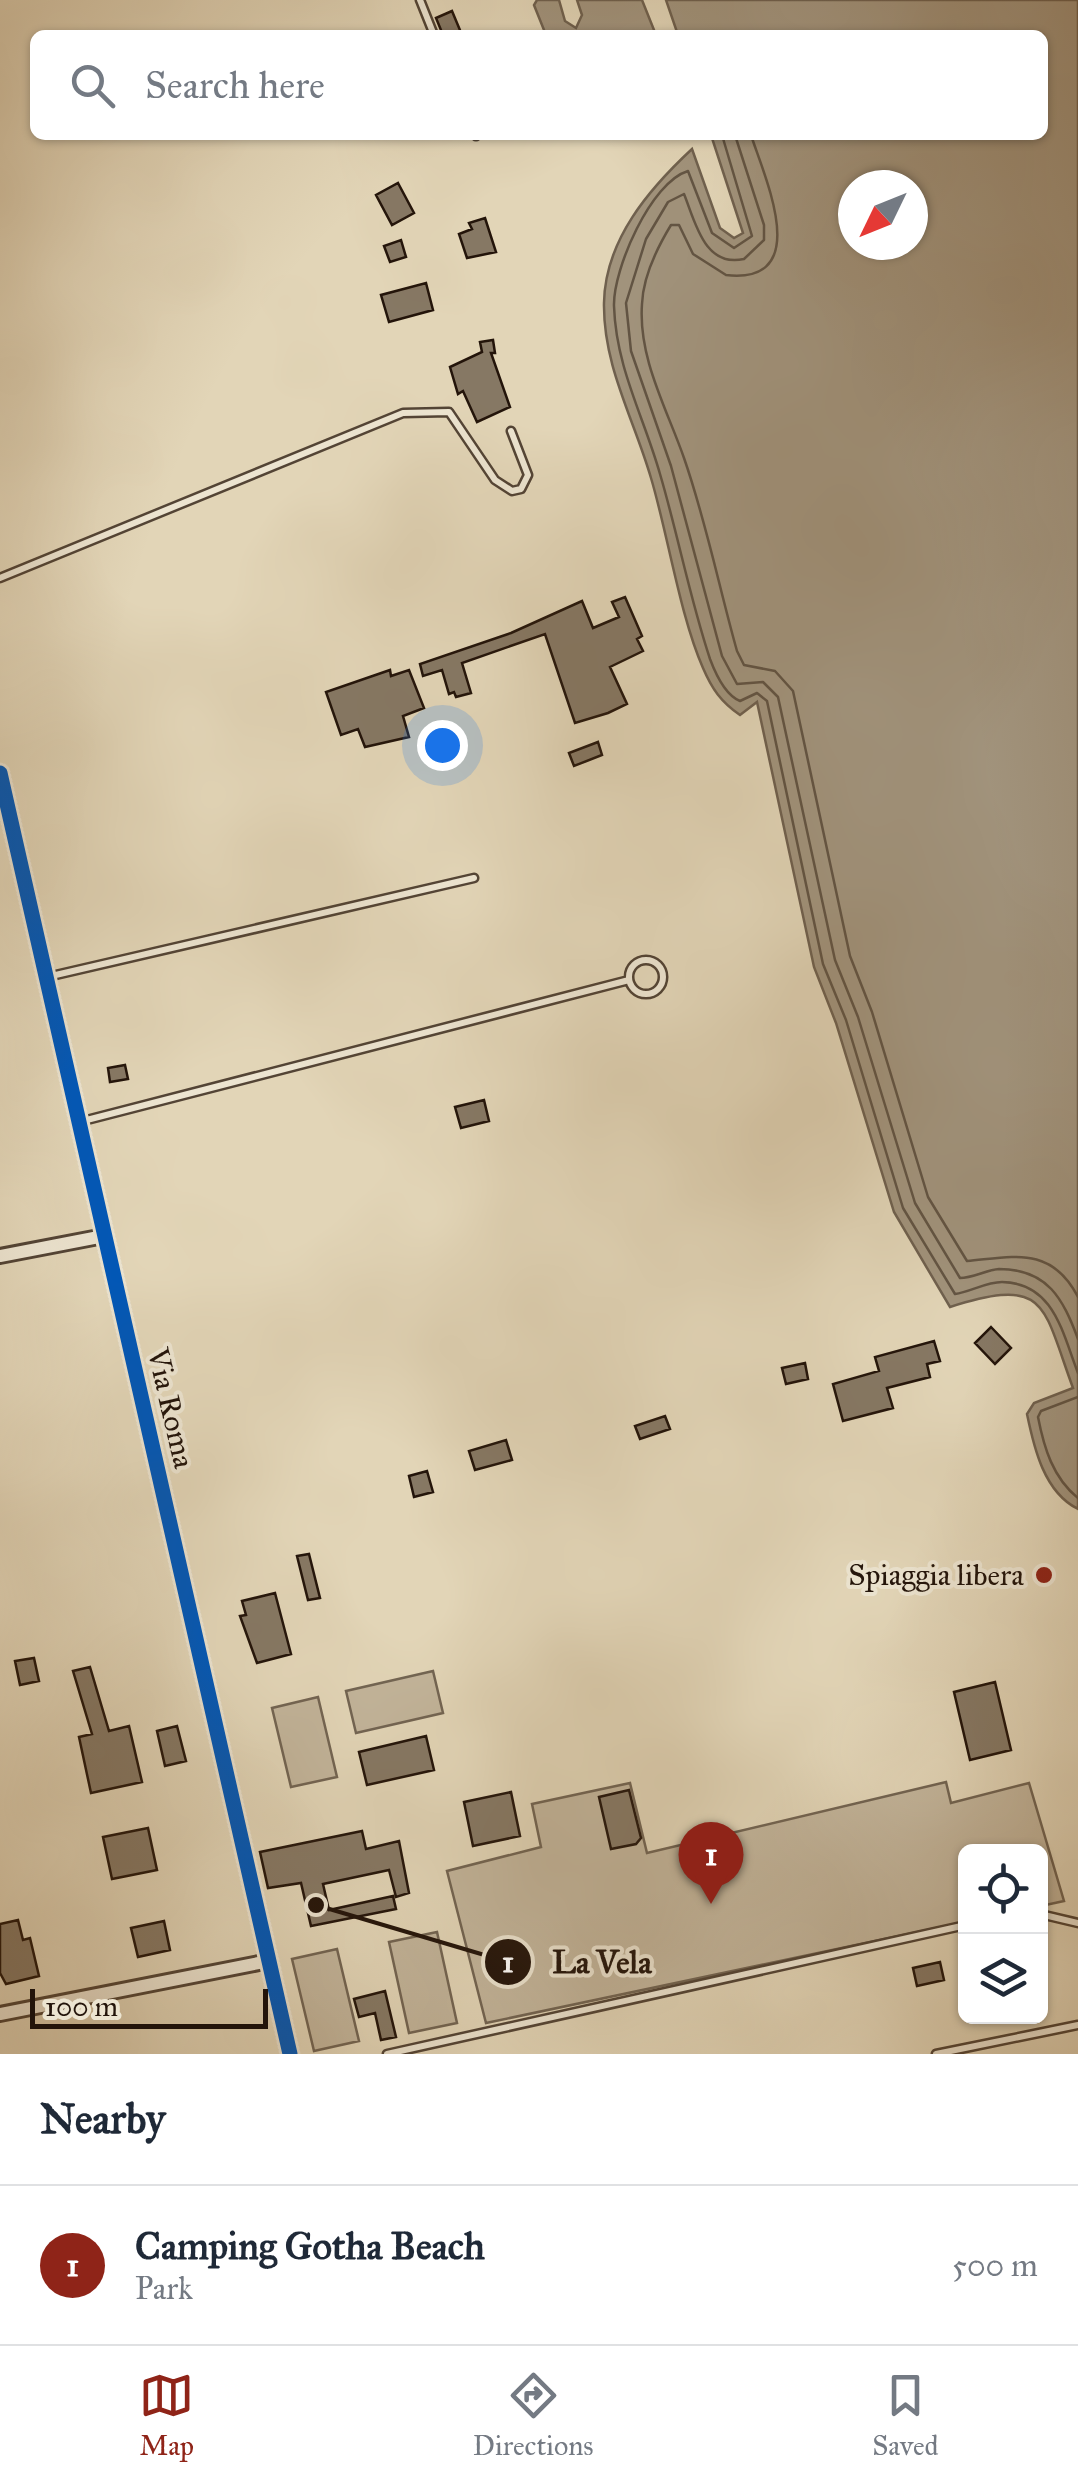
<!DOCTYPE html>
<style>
:root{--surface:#fff;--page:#f2f2f3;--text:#1f2937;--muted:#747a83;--line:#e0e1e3;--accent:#8f2418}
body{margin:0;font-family:"IM FELL Great Primer",serif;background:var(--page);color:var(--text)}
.controls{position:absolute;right:30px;bottom:30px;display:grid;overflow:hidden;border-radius:15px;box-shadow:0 2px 8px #0004}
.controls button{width:90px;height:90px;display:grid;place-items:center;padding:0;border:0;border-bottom:2px solid var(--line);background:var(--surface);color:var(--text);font:50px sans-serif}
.compass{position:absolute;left:838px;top:170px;width:90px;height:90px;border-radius:50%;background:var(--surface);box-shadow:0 2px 8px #0004;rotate:227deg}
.scale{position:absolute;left:30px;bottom:25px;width:238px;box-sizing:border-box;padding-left:10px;border:5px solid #23140a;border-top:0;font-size:28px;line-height:35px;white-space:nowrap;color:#23140a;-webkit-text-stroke:8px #ece4d0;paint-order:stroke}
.you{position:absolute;left:442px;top:745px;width:35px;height:35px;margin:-25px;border:8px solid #fff;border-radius:50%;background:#1a73e8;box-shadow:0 0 0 15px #1a73e833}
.badge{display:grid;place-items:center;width:65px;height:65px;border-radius:50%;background:var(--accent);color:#fff;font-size:32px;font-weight:700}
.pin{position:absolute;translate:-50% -82px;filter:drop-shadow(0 2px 5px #0008)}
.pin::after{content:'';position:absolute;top:52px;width:35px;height:30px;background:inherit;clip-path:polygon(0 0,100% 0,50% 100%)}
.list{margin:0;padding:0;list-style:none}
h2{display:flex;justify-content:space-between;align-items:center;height:130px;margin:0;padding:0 40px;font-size:42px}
h2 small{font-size:32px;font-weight:400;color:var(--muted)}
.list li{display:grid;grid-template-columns:65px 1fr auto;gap:30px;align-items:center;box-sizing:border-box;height:160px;padding:0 40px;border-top:2px solid var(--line)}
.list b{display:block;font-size:38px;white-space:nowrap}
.list p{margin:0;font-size:32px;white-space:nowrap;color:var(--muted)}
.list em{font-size:32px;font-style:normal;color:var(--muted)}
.icon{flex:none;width:55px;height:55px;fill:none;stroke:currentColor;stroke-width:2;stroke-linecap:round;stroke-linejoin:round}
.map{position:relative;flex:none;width:1078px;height:2054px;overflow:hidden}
.search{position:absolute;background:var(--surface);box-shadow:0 2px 8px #0004;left:30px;right:30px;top:30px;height:110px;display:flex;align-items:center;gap:25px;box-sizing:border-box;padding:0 35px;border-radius:15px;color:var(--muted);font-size:38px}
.sheet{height:290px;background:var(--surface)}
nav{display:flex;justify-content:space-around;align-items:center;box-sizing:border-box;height:140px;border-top:2px solid var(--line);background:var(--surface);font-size:28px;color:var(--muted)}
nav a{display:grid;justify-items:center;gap:5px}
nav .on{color:var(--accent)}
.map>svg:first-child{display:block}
</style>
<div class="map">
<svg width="1078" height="2054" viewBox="0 0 1078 2054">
<rect width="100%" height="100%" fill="#e2d5b7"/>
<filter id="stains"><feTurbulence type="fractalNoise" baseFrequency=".002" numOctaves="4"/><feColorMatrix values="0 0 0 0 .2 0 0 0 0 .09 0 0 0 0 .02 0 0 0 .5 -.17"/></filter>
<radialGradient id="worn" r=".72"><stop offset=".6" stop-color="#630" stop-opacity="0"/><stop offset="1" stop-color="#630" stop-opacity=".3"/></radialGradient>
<path fill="#c2b49a" stroke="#726452" stroke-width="2.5" d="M433 1671 443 1713 356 1733 346 1691Z
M318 1697 337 1777 291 1787 272 1708Z
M946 1782 951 1803 1029 1783 1064 1901 1041 1906 1040 1852H966L965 1922 486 2023 447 1871 541 1847 532 1804 630 1783 647 1853Z
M437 1932 457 2023 409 2033 389 1942Z
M337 1949 359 2041 314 2051 292 1959Z"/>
<path fill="#a1937c" stroke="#6f604e" stroke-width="2.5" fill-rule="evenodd" d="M537 0H559L565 21 576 28 582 15 577 0H642L656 35H546L534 5Z
M666 0H1078V1509C1044 1492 1034 1448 1027 1414L1034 1403 1073 1388C1042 1304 1048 1276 950 1307L894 1212 836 1023 814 967 757 702 740 715C721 702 712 689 703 668 680 616 668 535 651 478 634 419 603 366 604 303 605 240 649 189 692 149L720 228 734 238 743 233 711 135H1043V35H678ZM913 185V245H853V185Z"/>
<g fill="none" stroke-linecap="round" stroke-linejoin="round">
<path stroke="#625443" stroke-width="2.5" d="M722 135 752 236 734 248 712 233 688 171C651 182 613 269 614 306 616 368 644 417 660 474 678 535 690 599 710 659 716 675 725 695 740 701L757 693 767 701 823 964 846 1020 903 1208 955 1294C970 1292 986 1282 1002 1282 1054 1283 1062 1332 1078 1373
M735 135 764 225V240L744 259C704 268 695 221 684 194L668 202 646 239 626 303 631 351 671 466 722 656 737 684 763 682 778 697 835 960 858 1017 915 1203 960 1278C973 1278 986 1270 999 1269 1048 1269 1063 1299 1078 1339
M751 135C764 176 815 285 726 275L693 254 679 225H671C657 248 643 277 642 304 638 358 667 409 684 458 706 521 719 587 737 651L744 665 775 671 793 691 850 956 872 1012 928 1197 967 1261C1013 1257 1051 1245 1078 1297
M1078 1397 1041 1411 1038 1417C1044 1448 1053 1478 1078 1498"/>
</g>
<path fill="#867864" stroke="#23140a" stroke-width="2.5" d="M452 11 462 35H443L436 18Z
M398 183 414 213 392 225 376 195Z
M485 218 496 252 467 258 459 234 472 229 469 223Z
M401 240 406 257 390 262 384 246Z
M426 283 433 310 389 322 381 295Z
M493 340 495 353H491L510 407 477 422 463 391 458 394 450 367 482 352 480 342Z
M625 597 642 636 637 639 643 651 610 667 627 704 608 713 575 723 545 634 462 663 471 693 456 697 454 692 449 694 442 670 423 676 420 664 511 633 582 601 593 628 619 617 612 602Z
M390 670 391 676 409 670 424 708 403 716 409 737 365 747 358 729 341 735 326 692Z
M598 742 602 755 574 766 569 753Z
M125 1065 128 1079 110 1082 108 1068Z
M484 1100 489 1121 461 1128 455 1107Z
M991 1327 1011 1348 995 1364 975 1343Z
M934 1341 940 1361 927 1364 930 1377 887 1388 893 1408 843 1421 833 1384 879 1371 875 1357Z
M805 1363 808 1379 786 1384 782 1368Z
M665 1416 670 1429 640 1439 635 1426Z
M506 1440 512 1460 475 1470 469 1451Z
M427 1471 433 1492 414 1497 409 1476Z
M309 1554 320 1598 308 1600 297 1556Z
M275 1593 291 1654 257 1663 240 1616 246 1615 242 1601Z
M34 1658 39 1681 20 1685 15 1661Z
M90 1667 109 1731 129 1726 142 1782 91 1793 79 1737 92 1734 73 1671Z
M995 1682 1011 1750 970 1760 954 1692Z
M177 1726 186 1761 165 1766 157 1731Z
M426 1736 434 1770 367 1785 359 1752Z
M629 1790 641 1838 636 1844 611 1849 599 1797Z
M511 1792 520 1836 473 1846 464 1802Z
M148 1828 157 1870 112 1879 103 1837Z
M362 1831 366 1849 399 1841 409 1893 396 1897 389 1870 323 1884 329 1910 393 1896 396 1909 311 1926 301 1883 268 1888 260 1852Z
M18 1920 23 1940 30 1938 39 1976 6 1984 0 1973V1924Z
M164 1921 170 1950 138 1957 131 1928Z
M940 1962 944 1980 917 1986 913 1968Z
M385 1991 396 2037 381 2040 375 2013 359 2017 354 1999Z"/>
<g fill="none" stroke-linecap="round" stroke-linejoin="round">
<defs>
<path id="service" d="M420 0 434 35
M476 135V136
M0 578 403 413 449 412 495 480 512 491 521 489 528 475 511 431
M629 977a17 17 0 1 1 34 0a17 17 0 1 1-34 0Z
M47 977 474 878
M79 1122 629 980
M1040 1914 1078 1923
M387 2054 966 1925
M936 2054 1078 2025"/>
<path id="minor" d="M0 1256 104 1236
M0 2014 269 1961"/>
<path id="tertiary" d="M0 773 290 2054"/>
</defs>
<use href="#service" stroke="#534435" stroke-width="11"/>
<use href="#minor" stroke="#534435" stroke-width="18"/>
<use href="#tertiary" stroke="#534435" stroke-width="20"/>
<use href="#service" stroke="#ece4d0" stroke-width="6"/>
<use href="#minor" stroke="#ece4d0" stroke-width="12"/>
<use href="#tertiary" stroke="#ece4d0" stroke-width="15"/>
<defs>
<path id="cycleway" d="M0 773 290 2054"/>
</defs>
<use href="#cycleway" stroke="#ece4d0" stroke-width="21"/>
<use href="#cycleway" stroke="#0057b8" stroke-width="15"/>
</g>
<circle fill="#8f2418" stroke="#ece4d0" stroke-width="4" cx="1044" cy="1575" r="10"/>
<g text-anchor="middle" stroke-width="8" stroke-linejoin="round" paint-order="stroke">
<g font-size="30" fill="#23140a" stroke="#ece4d0">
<text transform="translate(171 1408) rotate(77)" y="10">Via Roma</text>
</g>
<g font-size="30" fill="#23140a" stroke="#ece4d0" text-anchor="end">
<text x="1024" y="1585">Spiaggia libera</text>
</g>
</g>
<path fill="none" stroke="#23140a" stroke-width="4" d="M316 1905L508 1962"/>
<g fill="#23140a" stroke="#ece4d0" stroke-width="4">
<circle cx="316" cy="1905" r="10"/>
<circle cx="508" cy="1962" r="25"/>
</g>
<g font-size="30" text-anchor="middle" font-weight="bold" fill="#fff">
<text x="508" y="1972">1</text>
</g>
<g font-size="32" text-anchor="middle" font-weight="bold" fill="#23140a" stroke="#ece4d0" stroke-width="8" stroke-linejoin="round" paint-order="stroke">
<text x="602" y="1973">La Vela</text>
</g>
<rect width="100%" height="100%" filter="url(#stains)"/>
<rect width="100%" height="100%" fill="url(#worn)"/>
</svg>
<div class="controls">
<button><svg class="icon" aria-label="locate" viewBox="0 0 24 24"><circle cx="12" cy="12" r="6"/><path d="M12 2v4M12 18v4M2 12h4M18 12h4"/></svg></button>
<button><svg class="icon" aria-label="layers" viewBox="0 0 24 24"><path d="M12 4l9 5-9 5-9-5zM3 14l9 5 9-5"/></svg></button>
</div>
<svg class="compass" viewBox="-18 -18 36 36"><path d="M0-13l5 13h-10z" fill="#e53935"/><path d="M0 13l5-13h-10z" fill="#747a83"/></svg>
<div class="scale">100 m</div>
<div class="you"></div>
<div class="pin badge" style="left:711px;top:1904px">1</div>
<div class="search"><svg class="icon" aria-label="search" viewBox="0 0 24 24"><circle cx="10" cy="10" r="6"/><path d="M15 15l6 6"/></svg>Search here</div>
</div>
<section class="sheet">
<h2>Nearby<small></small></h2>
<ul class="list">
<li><span class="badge">1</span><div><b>Camping Gotha Beach</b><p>Park</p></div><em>500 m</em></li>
</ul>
</section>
<nav>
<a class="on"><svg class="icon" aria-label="map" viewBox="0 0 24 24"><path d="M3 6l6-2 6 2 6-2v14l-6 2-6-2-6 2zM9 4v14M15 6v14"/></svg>Map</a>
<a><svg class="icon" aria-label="directions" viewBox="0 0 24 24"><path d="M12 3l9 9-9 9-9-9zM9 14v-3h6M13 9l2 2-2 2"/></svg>Directions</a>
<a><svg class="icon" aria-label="saved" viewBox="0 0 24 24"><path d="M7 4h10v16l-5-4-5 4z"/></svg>Saved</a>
</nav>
